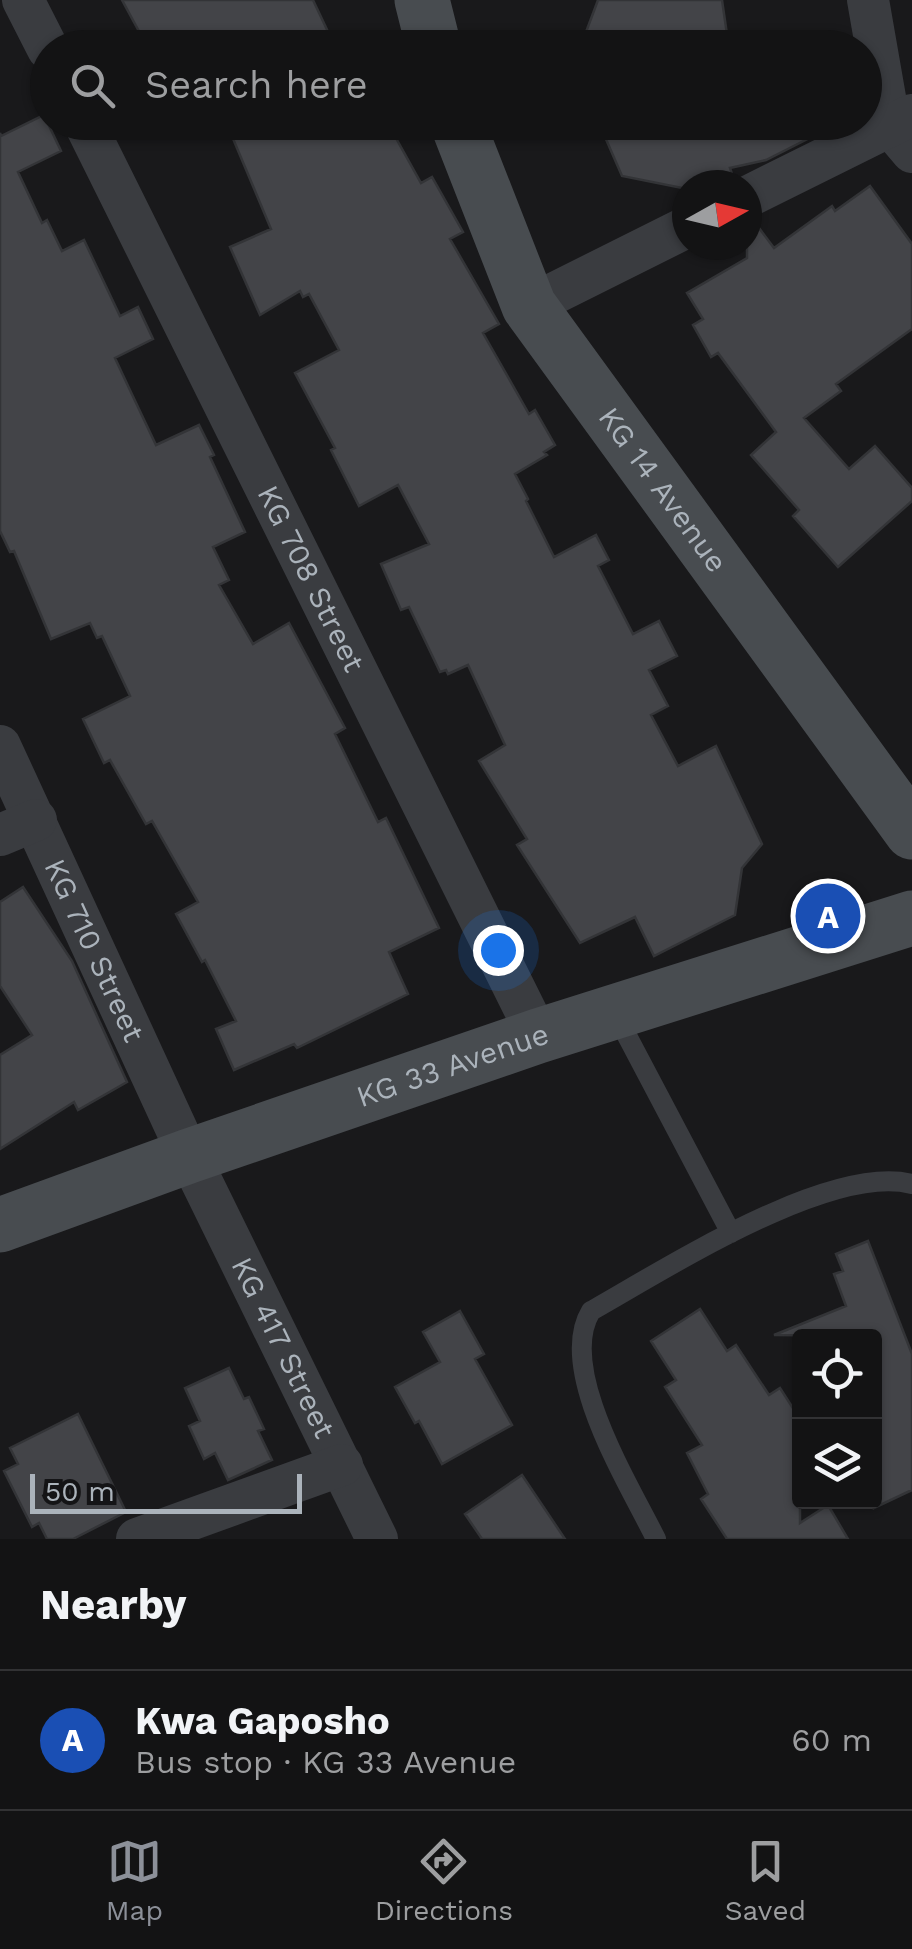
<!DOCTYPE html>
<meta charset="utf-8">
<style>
:root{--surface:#131314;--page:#1c1c1d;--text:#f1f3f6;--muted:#9d9ea0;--line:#323234;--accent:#8c9099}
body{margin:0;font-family:"Work Sans",sans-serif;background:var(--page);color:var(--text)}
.controls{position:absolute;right:30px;bottom:30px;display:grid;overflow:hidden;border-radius:10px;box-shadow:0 2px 8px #0004}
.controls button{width:90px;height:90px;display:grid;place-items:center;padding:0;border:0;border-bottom:2px solid var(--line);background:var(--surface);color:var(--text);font:50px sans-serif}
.compass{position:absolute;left:672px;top:170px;width:90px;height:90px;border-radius:50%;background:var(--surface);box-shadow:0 2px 8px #0004;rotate:82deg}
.scale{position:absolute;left:30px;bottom:25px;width:272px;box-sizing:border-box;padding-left:10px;border:5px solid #abb3bb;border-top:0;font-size:28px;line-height:35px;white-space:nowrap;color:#abb3bb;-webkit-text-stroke:8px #141416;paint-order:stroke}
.you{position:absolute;left:498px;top:950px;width:35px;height:35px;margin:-25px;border:8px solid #fff;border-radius:50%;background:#1a73e8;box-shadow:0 0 0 15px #1a73e833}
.badge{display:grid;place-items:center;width:65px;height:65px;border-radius:50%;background:var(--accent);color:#fff;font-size:32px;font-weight:700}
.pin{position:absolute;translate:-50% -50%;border:5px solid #fff;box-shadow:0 2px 10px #0006}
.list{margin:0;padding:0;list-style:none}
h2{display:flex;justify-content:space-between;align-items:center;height:130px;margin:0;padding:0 40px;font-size:42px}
h2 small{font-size:32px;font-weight:400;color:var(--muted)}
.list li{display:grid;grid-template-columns:65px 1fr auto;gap:30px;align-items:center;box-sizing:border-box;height:140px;padding:0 40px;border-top:2px solid var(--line)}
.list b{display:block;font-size:38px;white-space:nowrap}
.list p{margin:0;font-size:32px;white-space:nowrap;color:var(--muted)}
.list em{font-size:32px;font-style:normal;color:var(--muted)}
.icon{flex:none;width:55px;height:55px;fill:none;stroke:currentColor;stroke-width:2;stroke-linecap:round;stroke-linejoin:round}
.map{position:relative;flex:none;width:912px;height:1539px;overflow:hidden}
.search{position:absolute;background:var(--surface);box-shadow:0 2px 8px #0004;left:30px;right:30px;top:30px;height:110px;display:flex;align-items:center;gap:25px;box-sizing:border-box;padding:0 35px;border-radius:55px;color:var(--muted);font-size:38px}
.sheet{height:270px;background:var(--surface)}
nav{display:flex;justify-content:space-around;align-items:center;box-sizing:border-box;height:140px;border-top:2px solid var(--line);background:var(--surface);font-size:28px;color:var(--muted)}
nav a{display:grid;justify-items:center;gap:5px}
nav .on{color:var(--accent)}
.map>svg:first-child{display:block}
</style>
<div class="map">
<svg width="912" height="1539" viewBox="0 0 912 1539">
<rect width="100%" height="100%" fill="#19191b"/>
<path fill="#434448" stroke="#333437" stroke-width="2.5" d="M122 0H313L330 36 308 48H148Z
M598 0H722L729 48H580Z
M44 115 61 151 18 172 42 223 47 220 62 251 84 240 120 316 138 307 153 339 115 358 129 388 156 445 199 425 214 455 210 457 245 532 213 547 229 580 219 585 253 644 289 623 345 728 335 734 378 822 386 818 439 928 389 952 408 994 297 1048 294 1044 234 1070 216 1029 236 1021 205 960 202 962 176 914 198 902 152 821 146 824 110 760 104 763 83 719 130 696 102 636 97 638 90 623 51 639 14 551 10 552 0 531V133L1 136Z
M226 122H387L421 183 432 177 463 232 450 239 499 324 483 333 529 414 535 410 555 445 544 452 547 455 515 474 528 499 526 501 554 557 596 535 609 560 598 566 633 634 659 621 677 656 649 670 668 706 651 715 678 766 716 746 762 844 742 868 735 915 654 956 635 917 580 943 517 845 527 839 479 761 505 745 468 665 448 674 446 670 440 672 409 607 401 610 381 564 429 544 398 485 359 506 331 450 335 448 295 373 339 350 309 294 303 297 300 291 260 315 230 247 271 229Z
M619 122H841L766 160 730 168 733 177 725 185H687V189L622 176 602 130Z
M870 186 912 244V329L836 384 841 391 804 418 849 469 875 446 912 488V501L838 567 793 516 799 510 751 455 776 432 718 353 711 357 693 325 703 319 687 293 747 258V222L753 220 774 248 832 206 835 211Z
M23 887 72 961 127 1082 78 1110 74 1102 0 1149V1055L32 1035 0 986V902Z
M868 1241 912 1354V1490L874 1508V1336L774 1335 846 1306 834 1274 843 1271 836 1254Z
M700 1309 727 1351 736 1345 769 1395 780 1388 800 1419V1523L828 1505 848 1539H727L701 1499 708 1494 687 1453 702 1445 665 1387 676 1380 651 1341Z
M460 1311 484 1354 475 1359 512 1425 442 1464 419 1421 415 1423 395 1387 440 1362 423 1332Z
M229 1368 244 1399 249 1397 264 1429 258 1431 272 1460 228 1480 215 1453 204 1459 189 1426 200 1421 185 1388Z
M78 1414 126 1512 73 1539H47L39 1523 32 1527 4 1471 18 1464 10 1448Z
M522 1475 565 1539H482L465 1514Z"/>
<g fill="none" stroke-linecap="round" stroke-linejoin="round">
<path stroke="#3a3c40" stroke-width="20" d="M615 1013 731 1233
M656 1539C629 1484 556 1368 591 1311 664 1270 830 1163 912 1184"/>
<g stroke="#3a3c40" stroke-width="42">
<path d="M23 0 48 49"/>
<path d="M868 0 890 126 912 152"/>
<path id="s1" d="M84 122 538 1036"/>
<path d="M747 197 912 115"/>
<path d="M529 306 687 227"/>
<path id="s2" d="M0 746 189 1156 377 1539"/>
<path d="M0 835 36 820"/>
<path d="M137 1539 342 1465"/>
</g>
<g stroke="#484c50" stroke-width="55">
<path d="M422 0 434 48"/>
<path id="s3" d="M457 122 529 306 912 832"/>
<path id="s4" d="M0 1225 189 1156 538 1036 912 918"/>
</g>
</g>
<g text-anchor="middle" stroke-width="8" stroke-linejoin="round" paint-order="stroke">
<g font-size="30" fill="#abb3bb" stroke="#141416">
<text dy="10" stroke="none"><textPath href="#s3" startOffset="425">KG 14 Avenue</textPath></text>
<text dy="10" stroke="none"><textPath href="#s1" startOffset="510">KG 708 Street</textPath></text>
<text dy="10" stroke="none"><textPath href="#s2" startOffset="225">KG 710 Street</textPath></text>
<text dy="10" stroke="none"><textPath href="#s4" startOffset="480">KG 33 Avenue</textPath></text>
<text dy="10" stroke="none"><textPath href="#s2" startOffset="665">KG 417 Street</textPath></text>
</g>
</g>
</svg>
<div class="controls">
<button><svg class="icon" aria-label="locate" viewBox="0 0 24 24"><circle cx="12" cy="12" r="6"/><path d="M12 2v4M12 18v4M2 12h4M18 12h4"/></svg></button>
<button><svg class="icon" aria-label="layers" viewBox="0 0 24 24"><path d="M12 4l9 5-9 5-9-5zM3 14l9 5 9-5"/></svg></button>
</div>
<svg class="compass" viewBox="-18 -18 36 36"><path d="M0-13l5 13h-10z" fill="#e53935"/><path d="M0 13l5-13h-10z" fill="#9d9ea0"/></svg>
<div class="scale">50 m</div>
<div class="you"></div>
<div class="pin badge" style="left:828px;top:916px;background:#1a4fb4">A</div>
<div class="search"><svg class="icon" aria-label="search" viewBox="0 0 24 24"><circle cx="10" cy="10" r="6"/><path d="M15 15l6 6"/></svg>Search here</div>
</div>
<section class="sheet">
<h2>Nearby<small></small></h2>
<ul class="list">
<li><span class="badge" style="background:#1a4fb4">A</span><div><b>Kwa Gaposho</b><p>Bus stop · KG 33 Avenue</p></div><em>60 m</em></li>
</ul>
</section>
<nav>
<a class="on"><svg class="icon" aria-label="map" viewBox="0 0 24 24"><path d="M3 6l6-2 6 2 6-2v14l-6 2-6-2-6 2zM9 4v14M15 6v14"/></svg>Map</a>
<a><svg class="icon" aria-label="directions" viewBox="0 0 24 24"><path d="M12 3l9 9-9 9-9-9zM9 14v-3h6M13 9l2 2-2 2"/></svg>Directions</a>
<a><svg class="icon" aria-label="saved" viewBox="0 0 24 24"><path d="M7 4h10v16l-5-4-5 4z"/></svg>Saved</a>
</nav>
